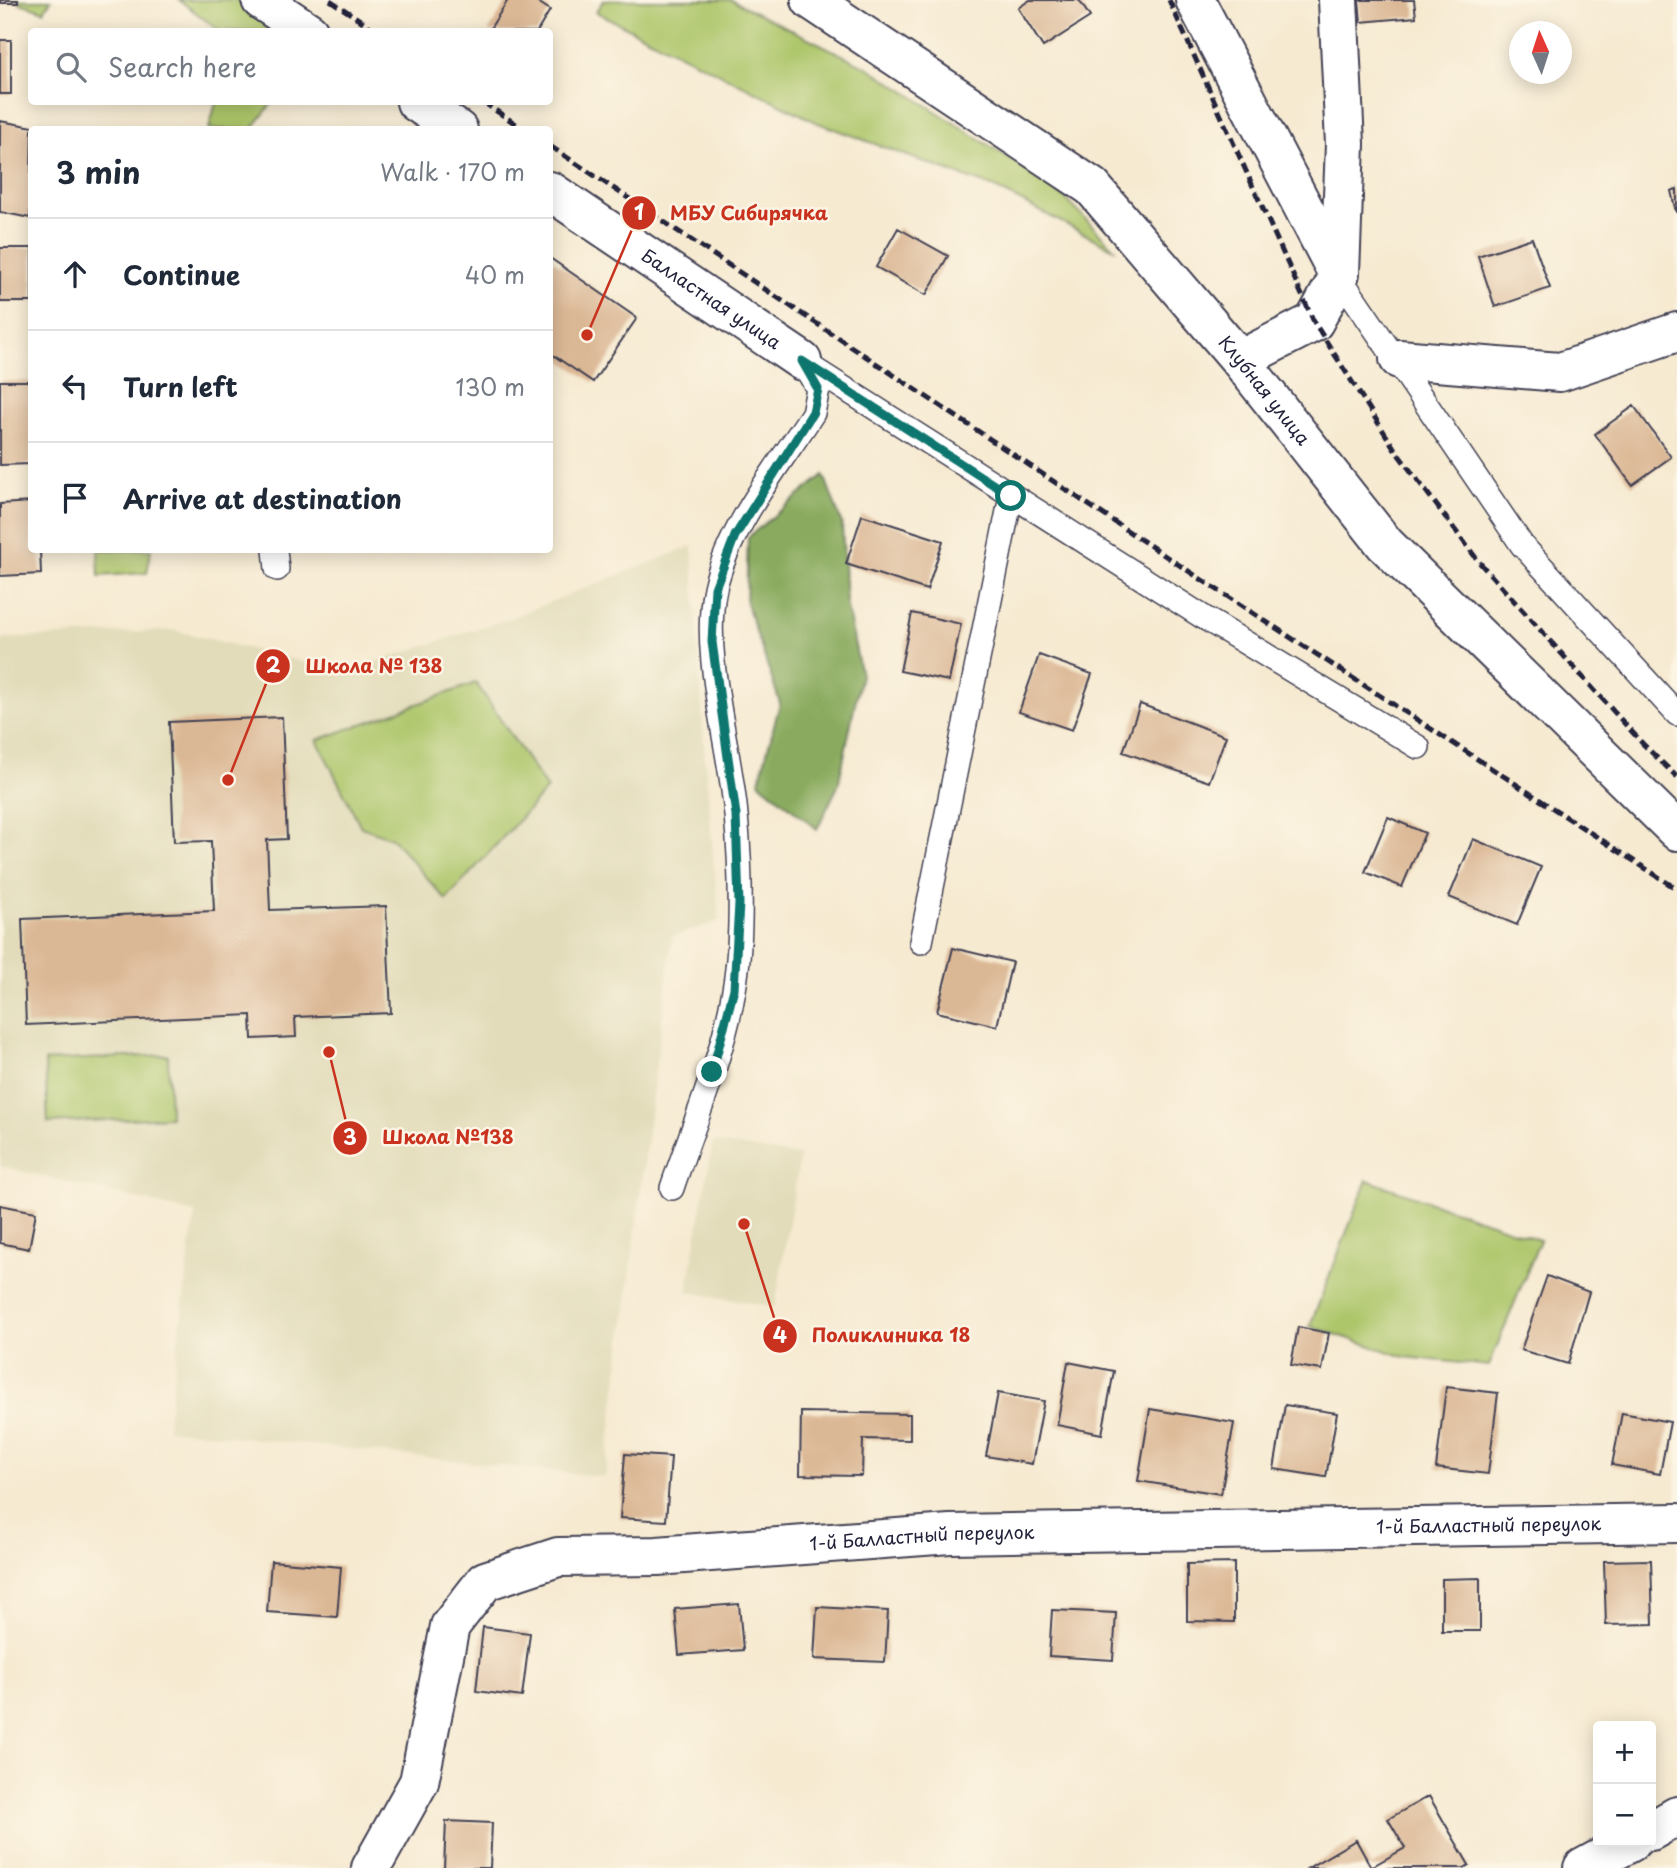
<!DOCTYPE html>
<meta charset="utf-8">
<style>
:root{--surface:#fff;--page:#f2f2f3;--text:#1f2937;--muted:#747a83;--line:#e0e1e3}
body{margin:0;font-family:"Playpen Sans",sans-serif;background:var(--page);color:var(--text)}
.controls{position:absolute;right:21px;bottom:21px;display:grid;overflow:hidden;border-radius:7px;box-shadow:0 4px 18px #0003}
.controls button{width:63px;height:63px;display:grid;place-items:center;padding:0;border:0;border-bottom:2px solid var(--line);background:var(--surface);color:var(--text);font:35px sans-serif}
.compass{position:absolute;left:1509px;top:21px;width:63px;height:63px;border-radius:50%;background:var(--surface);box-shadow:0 4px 18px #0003;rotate:357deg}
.stop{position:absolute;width:21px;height:21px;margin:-16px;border:5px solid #0f766e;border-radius:50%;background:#fff}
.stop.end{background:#0f766e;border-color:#fff;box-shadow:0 2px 7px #0008}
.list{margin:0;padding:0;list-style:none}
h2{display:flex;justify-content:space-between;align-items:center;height:91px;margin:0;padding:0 28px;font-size:30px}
h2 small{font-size:23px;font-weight:400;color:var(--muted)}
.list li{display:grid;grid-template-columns:46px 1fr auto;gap:21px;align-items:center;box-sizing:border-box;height:112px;padding:0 28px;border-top:2px solid var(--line)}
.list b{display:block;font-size:26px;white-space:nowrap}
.list em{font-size:23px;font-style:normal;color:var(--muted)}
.icon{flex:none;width:38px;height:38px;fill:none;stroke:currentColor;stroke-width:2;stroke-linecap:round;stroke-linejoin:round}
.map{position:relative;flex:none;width:1677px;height:1868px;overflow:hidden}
.search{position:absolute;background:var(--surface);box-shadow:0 4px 18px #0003;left:28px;top:28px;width:525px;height:77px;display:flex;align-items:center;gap:18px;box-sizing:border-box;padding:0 24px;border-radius:7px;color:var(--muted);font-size:26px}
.panel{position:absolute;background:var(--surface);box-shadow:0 4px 18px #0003;left:28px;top:126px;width:525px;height:427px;border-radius:7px}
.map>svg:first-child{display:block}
</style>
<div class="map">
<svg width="1677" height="1868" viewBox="0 0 1677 1868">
<rect width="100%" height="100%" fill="#fcf5e5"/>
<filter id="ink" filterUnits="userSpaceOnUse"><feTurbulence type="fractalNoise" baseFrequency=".0143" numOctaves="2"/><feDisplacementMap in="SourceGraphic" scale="14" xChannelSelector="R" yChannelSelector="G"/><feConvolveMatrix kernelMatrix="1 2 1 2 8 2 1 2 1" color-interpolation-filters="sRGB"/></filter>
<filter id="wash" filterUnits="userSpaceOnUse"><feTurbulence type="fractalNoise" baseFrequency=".00686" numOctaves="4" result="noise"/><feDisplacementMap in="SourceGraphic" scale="28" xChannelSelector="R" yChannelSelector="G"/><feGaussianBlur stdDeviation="1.57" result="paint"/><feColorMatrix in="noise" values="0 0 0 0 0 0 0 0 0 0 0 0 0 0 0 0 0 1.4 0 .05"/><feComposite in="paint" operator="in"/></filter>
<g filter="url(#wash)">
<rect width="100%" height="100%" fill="#f6ead1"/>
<path fill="#e2dcba" d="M692 546 705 760 719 921 672 937 605 1477 167 1429 195 1213 0 1166V639L173 630 345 672 510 618Z
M713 1142 800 1156 775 1307 687 1292Z"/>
<path fill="#adc66b" stroke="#687453" stroke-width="2" d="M11 0H51L44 11Z
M179 0H243L295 31H220Z
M604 0H731L869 68 1055 188 1116 250 995 188 818 123 596 12Z
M216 102H273L252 129H209Z
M98 550H151L147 573 99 576Z
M476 683 547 789 446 900 392 838 361 827 317 740Z
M168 1055 170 1117 48 1123 45 1061Z
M1367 1180 1540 1240 1489 1366 1405 1357 1310 1326Z"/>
<path fill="#8aab5f" stroke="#56664d" stroke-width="2" d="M824 475 842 524 846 602 861 675 838 786 817 829 759 782 780 703 746 602 748 537Z"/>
<g id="blocks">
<path fill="#dbb895" d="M0 0H18V3H0Z
M508 0H535L550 10 537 32H488Z
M1030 0H1079L1090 17 1043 47 1018 8Z
M1359 0H1414L1416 17 1361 22Z
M0 40H11V94H0Z
M0 121 39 128 32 130 30 218 0 212Z
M1677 189V212H1676L1671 191Z
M898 228 948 256 926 295 876 267Z
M1532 238 1550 288 1495 307 1478 256Z
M0 248H32V302H0Z
M550 258 637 318 593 382 550 353Z
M0 381H32V464L0 465Z
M1634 406 1671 457 1632 485 1595 434Z
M32 502V550H40L41 574 0 576V504Z
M862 515 943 541 927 590 846 564Z
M912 613 961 624 949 681 900 671Z
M1039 655 1092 674 1072 730 1019 712Z
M1140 704 1226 736 1209 782 1123 752Z
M282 717 287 839 267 840 270 910 386 906 391 1013 295 1017 296 1037 252 1039 251 1015 26 1025 22 919 214 911 211 841 174 842 169 722Z
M1388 817 1425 833 1402 887 1365 872Z
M1473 839 1541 867 1517 925 1449 897Z
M953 948 1012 962 997 1026 937 1012Z
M0 1205 36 1212 29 1249 0 1243Z
M1547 1276 1589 1292 1568 1364 1521 1350Z
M1298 1327 1329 1333 1322 1370 1291 1365Z
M1068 1362 1114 1371 1102 1434 1057 1425Z
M1446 1387 1498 1393 1488 1474 1436 1468Z
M998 1393 1044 1401 1032 1464 986 1456Z
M1285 1405 1337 1413 1326 1477 1274 1469Z
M1150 1409 1234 1423 1221 1494 1138 1481Z
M801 1412 910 1414V1440L863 1439 862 1476 800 1475Z
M1622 1413 1670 1422 1660 1474 1612 1465Z
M625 1454 671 1457 666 1521 620 1518Z
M1651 1560 1653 1624 1606 1625 1604 1561Z
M271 1561 341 1567 337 1617 267 1612Z
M1234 1563V1622L1187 1621V1564Z
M1480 1578V1631H1442V1579Z
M739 1604 743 1650 679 1655 675 1609Z
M817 1607 888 1611 885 1662 814 1659Z
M1052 1610 1116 1613 1113 1660 1049 1656Z
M483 1627 530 1633 522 1697 476 1691Z
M1429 1796 1469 1865 1464 1868H1308L1356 1840 1371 1867 1405 1848 1388 1819Z
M446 1821 492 1823 490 1868H444Z"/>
</g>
</g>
<g filter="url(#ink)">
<use href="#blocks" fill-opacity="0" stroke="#424052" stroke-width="2"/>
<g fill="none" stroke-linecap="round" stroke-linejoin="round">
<defs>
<path id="lane" d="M1339 276 1522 545 1677 714
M806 364 1203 617 1418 747
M275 550 277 569
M921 942 1011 496
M672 1188C694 1123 723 1057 734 990 743 939 741 867 736 815 730 746 701 654 715 588 728 528 780 464 813 413L818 389 802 361"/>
<g id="street">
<path d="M261 0 309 32"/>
<path id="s1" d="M811 0 1092 187 1240 360 1385 544 1677 831"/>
<path d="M1195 0 1339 276 1314 322 1240 360"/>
<path d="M1338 0 1345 144 1340 273"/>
<path d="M416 102 458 130"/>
<path id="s2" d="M550 191 802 361"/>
<path d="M1399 359 1560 372 1677 332"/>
<path d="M1651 1831 1677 1816"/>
<path id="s3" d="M371 1868 419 1782 450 1626 485 1581 558 1557 657 1556 950 1534 1677 1523"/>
<path d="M1583 1868 1631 1842"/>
</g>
</defs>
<use href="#lane" stroke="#424052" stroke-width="26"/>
<use href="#street" stroke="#424052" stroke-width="42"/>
<use href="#lane" stroke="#fff" stroke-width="23"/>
<use href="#street" stroke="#fff" stroke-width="38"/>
<path stroke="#22223b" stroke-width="5" stroke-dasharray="10 5" stroke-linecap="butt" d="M330 0 378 32
M1169 0 1314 322 1398 454 1479 562 1643 744 1677 777
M483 102 525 130
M550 146 1170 559 1677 889"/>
</g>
</g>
<g fill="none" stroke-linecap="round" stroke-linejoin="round" filter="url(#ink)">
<path stroke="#0f766e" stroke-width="9" d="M712 1072 734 989 739 904 736 815 712 642 715 588 735 536 813 412 818 389 802 361 1011 496"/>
</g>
<g text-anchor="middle" stroke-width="5" stroke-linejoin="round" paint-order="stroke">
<g font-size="18" fill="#22223b" stroke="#fcf5e5">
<text dy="6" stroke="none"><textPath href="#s2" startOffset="194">Балластная улица</textPath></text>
<text dy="6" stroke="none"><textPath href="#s1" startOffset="604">Клубная улица</textPath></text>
<text dy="6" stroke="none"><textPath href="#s3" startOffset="1323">1-й Балластный переулок</textPath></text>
<text dy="6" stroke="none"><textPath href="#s3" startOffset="756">1-й Балластный переулок</textPath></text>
</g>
</g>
<path fill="none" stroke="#c8321e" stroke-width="2.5" d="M587 335L639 213M228 780L273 666M329 1052L350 1138M744 1224L780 1336"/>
<g fill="#c8321e" stroke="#fcf5e5" stroke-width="2.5">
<circle cx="587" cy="335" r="7"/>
<circle cx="228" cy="780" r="7"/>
<circle cx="329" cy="1052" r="7"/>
<circle cx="744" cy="1224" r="7"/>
<circle cx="639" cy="213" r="18"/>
<circle cx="273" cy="666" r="18"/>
<circle cx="350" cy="1138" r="18"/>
<circle cx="780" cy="1336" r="18"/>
</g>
<g font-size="21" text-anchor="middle" font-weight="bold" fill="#fff">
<text x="639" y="220">1</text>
<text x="273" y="673">2</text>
<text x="350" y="1145">3</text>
<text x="780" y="1343">4</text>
</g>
<g font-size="19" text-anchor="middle" font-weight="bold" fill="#c8321e" stroke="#fcf5e5" stroke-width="5" stroke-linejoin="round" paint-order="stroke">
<text x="749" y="220">МБУ Сибирячка</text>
<text x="374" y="673">Школа № 138</text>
<text x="448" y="1144">Школа №138</text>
<text x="891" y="1342">Поликлиника 18</text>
</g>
</svg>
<div class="controls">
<button>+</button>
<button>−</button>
</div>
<svg class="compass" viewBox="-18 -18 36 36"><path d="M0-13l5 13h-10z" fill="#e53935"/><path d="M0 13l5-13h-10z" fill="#747a83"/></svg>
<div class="stop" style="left:1011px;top:496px"></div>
<div class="stop end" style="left:712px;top:1072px"></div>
<div class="search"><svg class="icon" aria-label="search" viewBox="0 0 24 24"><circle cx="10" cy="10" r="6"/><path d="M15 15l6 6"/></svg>Search here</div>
<section class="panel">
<h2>3 min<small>Walk · 170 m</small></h2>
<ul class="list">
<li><svg class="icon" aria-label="ahead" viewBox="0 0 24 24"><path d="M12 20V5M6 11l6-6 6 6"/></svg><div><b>Continue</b></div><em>40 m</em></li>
<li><svg class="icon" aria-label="left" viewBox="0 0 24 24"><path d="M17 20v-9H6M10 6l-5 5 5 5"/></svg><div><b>Turn left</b></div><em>130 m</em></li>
<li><svg class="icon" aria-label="arrive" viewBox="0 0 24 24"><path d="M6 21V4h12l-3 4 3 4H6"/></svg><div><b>Arrive at destination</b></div></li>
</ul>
</section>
</div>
